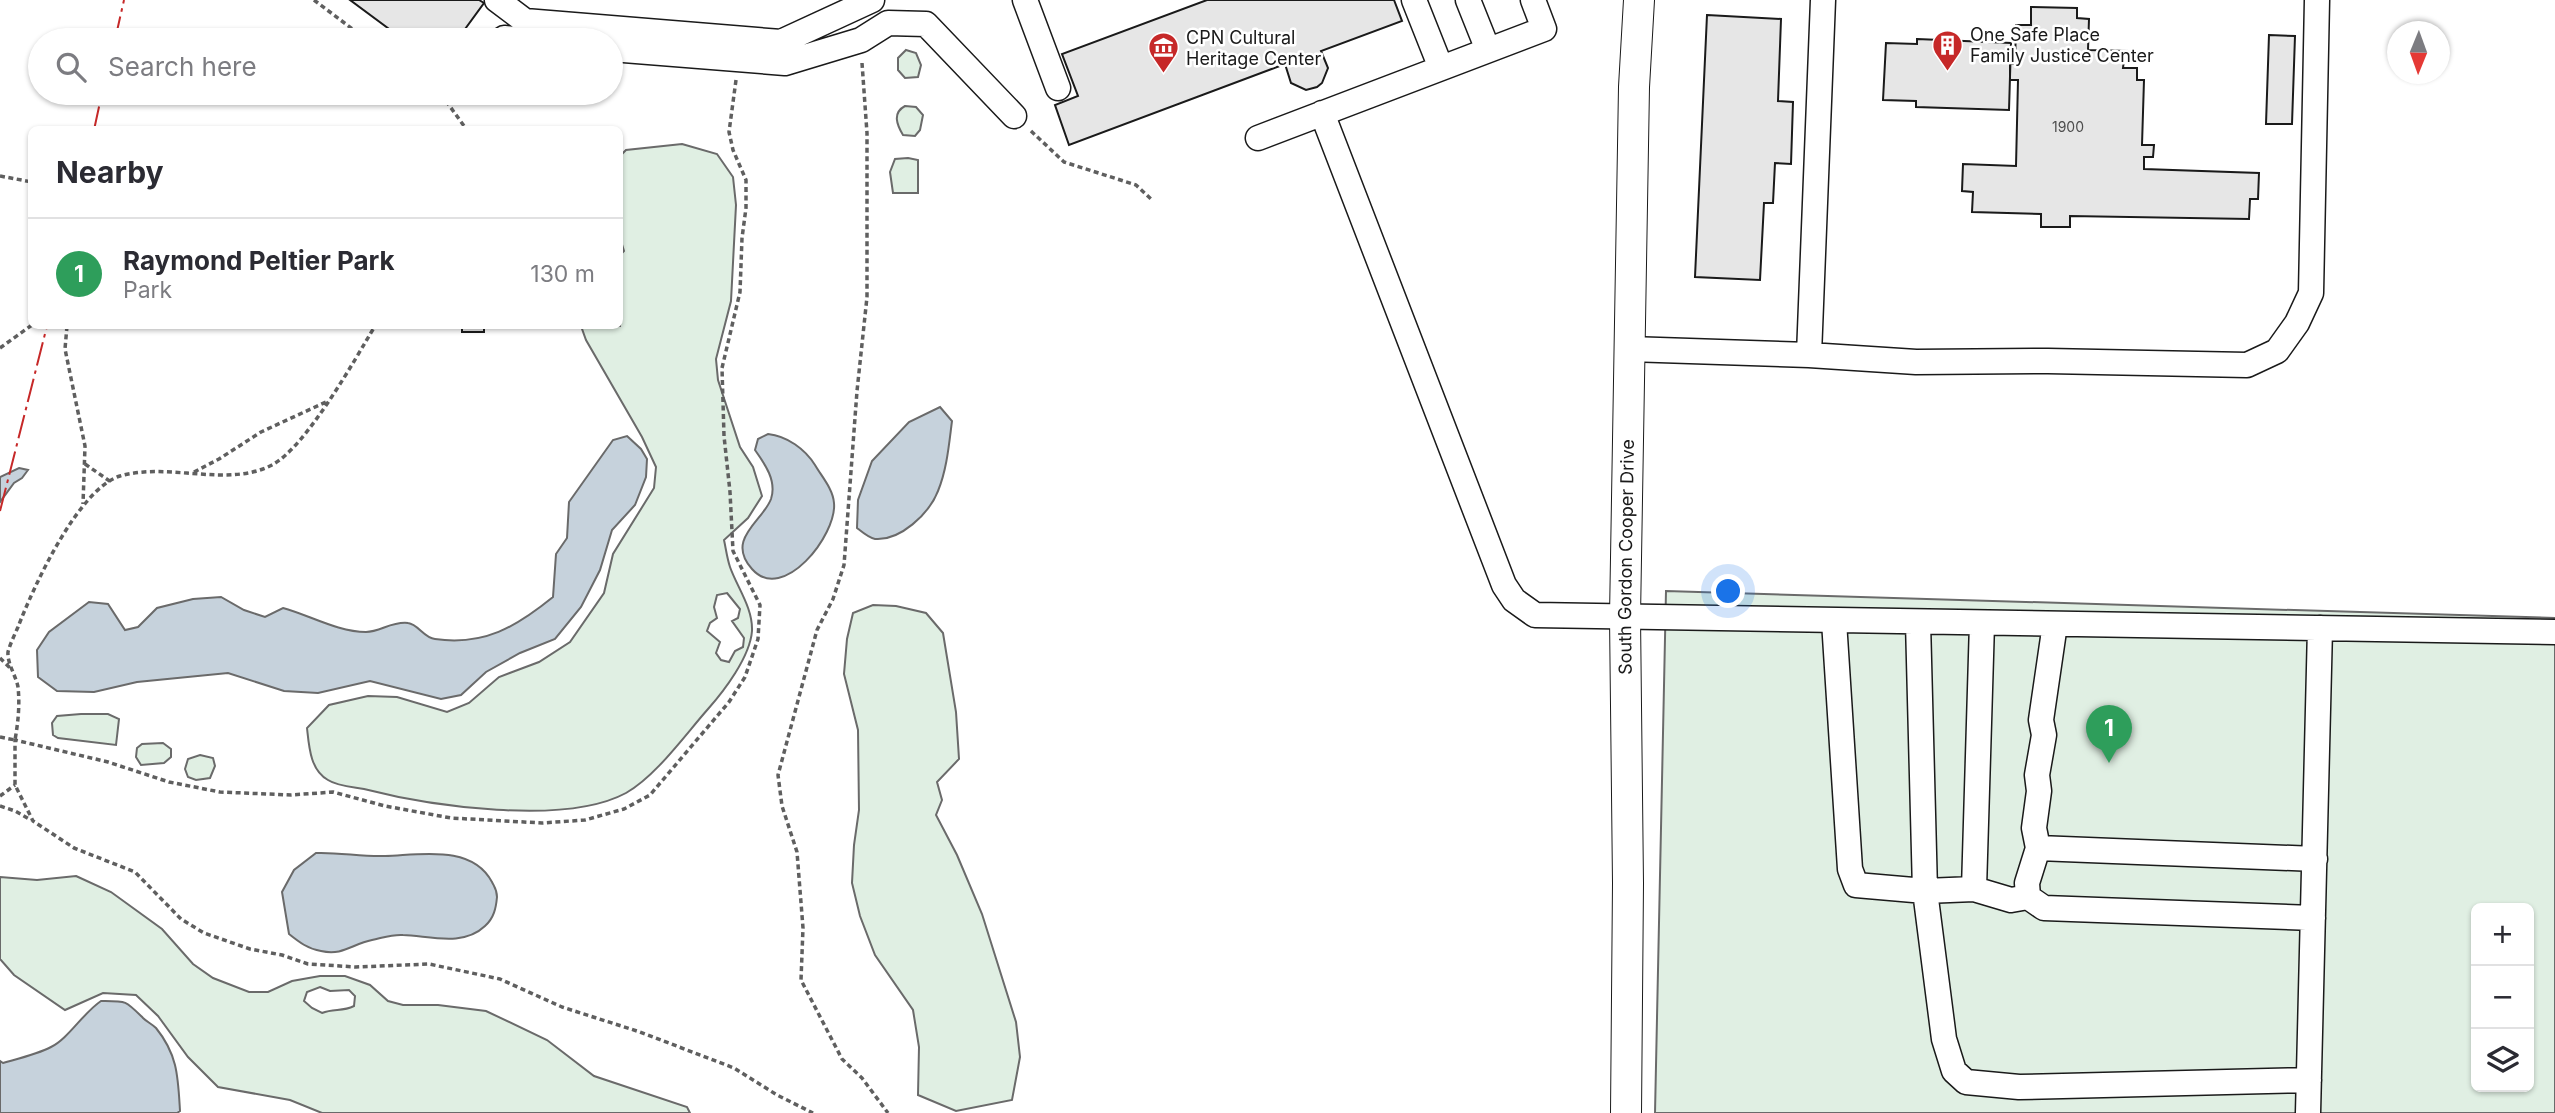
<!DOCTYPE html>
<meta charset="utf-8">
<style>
:root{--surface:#fff;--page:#f7f7f7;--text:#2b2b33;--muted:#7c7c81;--line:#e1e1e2;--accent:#c62828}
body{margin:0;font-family:Inter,sans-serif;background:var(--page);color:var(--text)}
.controls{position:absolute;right:21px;bottom:21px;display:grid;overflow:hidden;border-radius:10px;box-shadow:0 2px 5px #0004}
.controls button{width:63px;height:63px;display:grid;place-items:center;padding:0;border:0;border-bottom:2px solid var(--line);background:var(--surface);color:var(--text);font:35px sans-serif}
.compass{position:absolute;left:2387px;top:21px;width:63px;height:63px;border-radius:50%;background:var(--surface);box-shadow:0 2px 5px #0004;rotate:181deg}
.you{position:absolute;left:1729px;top:592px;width:24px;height:24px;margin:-18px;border:5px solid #fff;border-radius:50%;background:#1a73e8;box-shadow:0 0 0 10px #1a73e833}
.badge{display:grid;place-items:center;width:46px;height:46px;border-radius:50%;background:var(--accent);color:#fff;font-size:23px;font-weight:700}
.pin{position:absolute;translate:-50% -58px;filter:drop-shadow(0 2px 4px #0008)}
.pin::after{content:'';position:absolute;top:37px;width:24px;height:21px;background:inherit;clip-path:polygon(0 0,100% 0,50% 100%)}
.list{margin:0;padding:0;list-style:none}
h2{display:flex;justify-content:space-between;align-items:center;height:91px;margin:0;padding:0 28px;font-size:30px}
h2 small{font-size:23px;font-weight:400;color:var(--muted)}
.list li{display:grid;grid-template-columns:46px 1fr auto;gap:21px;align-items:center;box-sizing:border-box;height:112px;padding:0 28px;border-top:2px solid var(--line)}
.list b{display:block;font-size:26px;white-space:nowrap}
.list p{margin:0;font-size:23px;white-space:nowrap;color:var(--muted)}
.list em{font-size:23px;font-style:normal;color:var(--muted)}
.icon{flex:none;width:38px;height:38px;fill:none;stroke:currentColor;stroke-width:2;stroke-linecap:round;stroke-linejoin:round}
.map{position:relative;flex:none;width:2555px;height:1113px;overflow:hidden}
.search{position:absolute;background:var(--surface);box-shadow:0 2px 5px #0004;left:28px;top:28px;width:595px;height:77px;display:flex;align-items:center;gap:18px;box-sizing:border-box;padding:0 24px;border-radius:38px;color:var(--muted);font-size:26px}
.panel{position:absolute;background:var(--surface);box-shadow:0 2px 5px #0004;left:28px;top:126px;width:595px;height:203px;border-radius:10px}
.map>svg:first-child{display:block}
</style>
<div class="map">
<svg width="2555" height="1113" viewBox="0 0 2555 1113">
<rect width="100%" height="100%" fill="#fff"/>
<path fill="#e0efe3" stroke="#6a6a6a" stroke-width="2" fill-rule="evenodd" d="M906 50 916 53 921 65 918 77 905 78 898 70V58Z
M905 106 916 107 923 115 920 130 915 136 903 135C897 125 892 113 905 106Z
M682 144 717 154 733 177 736 205 731 301 716 359 718 380 740 447 753 467 762 496 748 518 724 540C726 549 727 558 730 567 737 587 753 608 752 631 750 657 724 691 708 709 685 735 656 776 626 793 565 826 430 806 364 789 353 787 337 786 328 780 310 770 309 746 307 728L329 705 368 696 397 697 447 712 469 703 499 677 539 662 570 642 604 593 613 554 654 488 656 467 642 437 586 340 581 326H620V255L624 251 620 238V156L626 150ZM727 593 740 609 738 618 732 621 744 638 743 647 735 651 729 662 721 660 716 653 720 642 707 631 710 623 717 618 714 607 717 595Z
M908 158 918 160V193H893L890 172 895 159Z
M1666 591 2555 618V1113H1655ZM2476 908H2529V1087H2476Z
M873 605 896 606 926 613 943 633 956 712 959 759 937 782 942 800 936 815 957 855 982 914 1016 1022 1020 1057 1012 1100 956 1111 918 1095 919 1047 913 1010 875 955 860 916 852 883 854 845 859 810 858 730 844 674 847 639 853 613Z
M81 714H108L119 719 116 745 58 738 53 735 52 723 57 716Z
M163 743 171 749V757L164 763 141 765 136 757 137 748 142 744Z
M200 755 213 758 215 766 210 778 196 780 188 777 185 769 188 759Z
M76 876 111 892 162 929 193 964 213 978 249 992H268L292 981 320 976H345L370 985 388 1001 403 1005H438L486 1011 547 1040 594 1076 687 1107 690 1113H322L290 1100 218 1087 188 1057 158 1016 136 995 103 993 65 1010 14 975 0 959V877L37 880ZM320 987 330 991 349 990 355 996 354 1006C342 1012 334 1008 322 1013L312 1008 304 1001 307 992Z"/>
<path fill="#c6d2dc" stroke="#6a6a6a" stroke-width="2" d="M940 407 952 421C949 444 947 469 938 491 929 514 900 541 875 539 869 538 862 532 857 528L858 500 872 461 909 422Z
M768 434C787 436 805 449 815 465 822 477 833 489 834 503 837 535 783 604 752 569 725 539 763 521 771 499 777 481 765 464 755 450L758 439Z
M627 436 641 449 647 459 646 477 635 505 612 530 600 570 581 607 555 639 520 653 486 672 461 695 441 699 370 681 318 693 284 691 228 673 137 682 94 692 57 691 38 677 37 650 49 632 89 602 108 604 125 630 138 627 157 608 193 599 221 597 244 610 265 617 283 608C309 615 338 632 366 632 380 632 392 621 408 623 418 624 424 638 435 639 484 646 516 627 553 597L556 554 567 538 569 502 613 440Z
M19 468 28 470 22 478 14 483 0 502V477Z
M316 853C339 852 362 857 385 856 420 855 472 844 492 882 495 888 497 890 497 897 496 908 494 918 485 926 463 947 430 936 403 935 393 934 382 938 372 940 352 944 343 956 321 951 308 949 299 942 289 934L282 892 294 870Z
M101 1001C127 1001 125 1000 143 1018 147 1022 152 1024 156 1028 178 1055 178 1078 180 1111L177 1113H0V1061L3 1063C17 1059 38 1054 51 1047 68 1039 83 1013 101 1001Z"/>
<path fill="#e6e6e6" stroke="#1a1a1a" stroke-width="2" d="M350 0H479L484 3 457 40H404Z
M1207 0H1394L1402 21 1321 51 1328 68 1322 83 1317 87 1306 90 1291 83 1285 64 1069 145 1055 105 1078 96 1062 54Z
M2031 7 2077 8V18L2089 19 2088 50 2128 51V60H2124L2123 68H2137V80H2144L2142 145H2154L2153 157H2144V169L2259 173 2258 199H2250L2249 219 2070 216V227H2041V214L1972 212 1973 192 1962 191 1963 164 2016 166 2018 80H2010V64H2015L2016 25H2031Z
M1707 15 1781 19 1778 101 1793 102 1791 164 1775 163 1773 203H1764L1760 280 1695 277Z
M2269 35 2295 36 2292 124H2266Z
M1917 39 2011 43 2009 110 1916 107V101L1883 100 1886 43 1917 44Z
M462 326H484V332H462Z"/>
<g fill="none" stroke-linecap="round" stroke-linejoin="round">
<defs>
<path id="minor" d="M497 0 525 21 781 42 872 0
M1025 0 1058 88
M1414 0 1441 68
M1468 0 1488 50
M504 38 522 40
M611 49 785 63 861 40 888 23 926 24 1014 116
M1322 113 1504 585 1514 600 1535 615 2555 632
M1258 138 1544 29 1533 0
M1629 349 1809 355 1823 0
M1809 355 1916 362 2048 361 2247 365 2277 351 2297 323 2311 293 2317 0
M1834 621 1850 869 1856 885 1925 891 1974 889 2011 900 2028 897 2044 908 2313 918
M1918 622 1925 891 1944 1039 1954 1071 1966 1082 2019 1087 2309 1080
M2038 848 2315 859
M1974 889 1982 623
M2028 897 2027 883 2038 848 2034 828 2039 791 2037 775 2044 735 2041 720 2055 624
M2308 1113 2320 628"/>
<g id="major">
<path id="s1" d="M1626 1113 1628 883 1625 617 1634 87 1639 0"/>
</g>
</defs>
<use href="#minor" stroke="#1a1a1a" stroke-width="27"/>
<use href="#major" stroke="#1a1a1a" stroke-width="32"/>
<path stroke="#5f5f5f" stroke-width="3.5" stroke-dasharray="5 3.5" stroke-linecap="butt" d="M314 0 367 40
M862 63 867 133V297L857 391 844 565 833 599 817 630 778 775 782 806 797 852 803 928 801 980 842 1059 862 1078 888 1113
M736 80 729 132 733 150 746 180V208L742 238 740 292 722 368 724 436 730 492 733 551 760 605 758 639 745 677 729 702 650 795 624 809 585 820 542 823 451 818 385 806 333 792 291 795 220 792 169 782 108 762 15 740V785L33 821 74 848 135 872 181 919 204 933 250 949 282 955 308 964 356 967 429 964 500 979 562 1007 640 1032 734 1068 777 1095 813 1113
M435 93 446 101 454 93
M446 101 467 130
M1031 131 1064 162 1136 185 1151 199
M0 176 32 182
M67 326 65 349 85 446 83 504
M0 348 32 325
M85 464 111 482
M194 472 219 459 261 432 326 402
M0 658 11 669
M0 737 15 740C18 723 20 705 18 687 16 676 7 663 8 652 10 644 15 634 18 627 33 588 78 489 120 476 168 462 228 488 272 465 306 447 354 361 375 326
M0 796 15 785
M0 806 15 811 31 820"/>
<use href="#minor" stroke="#fff" stroke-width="24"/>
<use href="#major" stroke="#fff" stroke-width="30"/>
<path stroke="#c62828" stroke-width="2" stroke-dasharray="24 5 3.5 5" stroke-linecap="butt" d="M115 40 124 0
M94 130 102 93
M0 511 47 326"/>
</g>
<defs>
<symbol id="building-pin" viewBox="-11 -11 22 30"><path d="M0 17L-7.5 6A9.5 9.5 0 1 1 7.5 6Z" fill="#c62828" stroke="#fff"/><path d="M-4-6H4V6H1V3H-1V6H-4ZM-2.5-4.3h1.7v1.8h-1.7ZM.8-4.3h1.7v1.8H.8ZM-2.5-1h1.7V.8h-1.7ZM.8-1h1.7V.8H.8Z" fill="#fff"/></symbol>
<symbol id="museum-pin" viewBox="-11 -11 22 30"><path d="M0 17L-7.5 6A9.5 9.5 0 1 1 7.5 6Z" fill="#c62828" stroke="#fff"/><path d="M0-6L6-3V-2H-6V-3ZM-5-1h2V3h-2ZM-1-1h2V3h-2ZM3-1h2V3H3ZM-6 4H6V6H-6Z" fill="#fff"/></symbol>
</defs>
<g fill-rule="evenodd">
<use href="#building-pin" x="1930" y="28" width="35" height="47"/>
<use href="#museum-pin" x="1146" y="30" width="35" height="47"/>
</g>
<g text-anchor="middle" stroke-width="5" stroke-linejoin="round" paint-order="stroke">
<g font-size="14" fill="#4d4d4d">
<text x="2068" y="132">1900</text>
</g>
<g font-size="18" fill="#1a1a1a" stroke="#fff" text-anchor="start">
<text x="1970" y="41">One Safe Place<tspan x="1970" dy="21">Family Justice Center</tspan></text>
<text x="1186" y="44">CPN Cultural<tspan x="1186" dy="21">Heritage Center</tspan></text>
</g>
<g font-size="18" fill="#1a1a1a" stroke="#fff">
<text dy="6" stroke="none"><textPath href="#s1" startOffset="556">South Gordon Cooper Drive</textPath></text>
</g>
</g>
</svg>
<div class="controls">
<button>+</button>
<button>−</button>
<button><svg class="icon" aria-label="layers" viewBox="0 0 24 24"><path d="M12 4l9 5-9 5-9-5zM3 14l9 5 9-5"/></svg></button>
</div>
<svg class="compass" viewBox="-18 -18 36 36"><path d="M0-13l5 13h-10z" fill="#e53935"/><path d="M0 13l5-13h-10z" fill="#7c7c81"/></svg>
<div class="you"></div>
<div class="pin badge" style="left:2109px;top:763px;background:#2e9e5b">1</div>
<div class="search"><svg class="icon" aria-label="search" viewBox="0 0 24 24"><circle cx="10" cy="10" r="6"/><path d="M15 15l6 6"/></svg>Search here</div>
<section class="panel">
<h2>Nearby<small></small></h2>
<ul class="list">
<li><span class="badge" style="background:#2e9e5b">1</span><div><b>Raymond Peltier Park</b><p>Park</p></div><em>130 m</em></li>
</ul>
</section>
</div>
